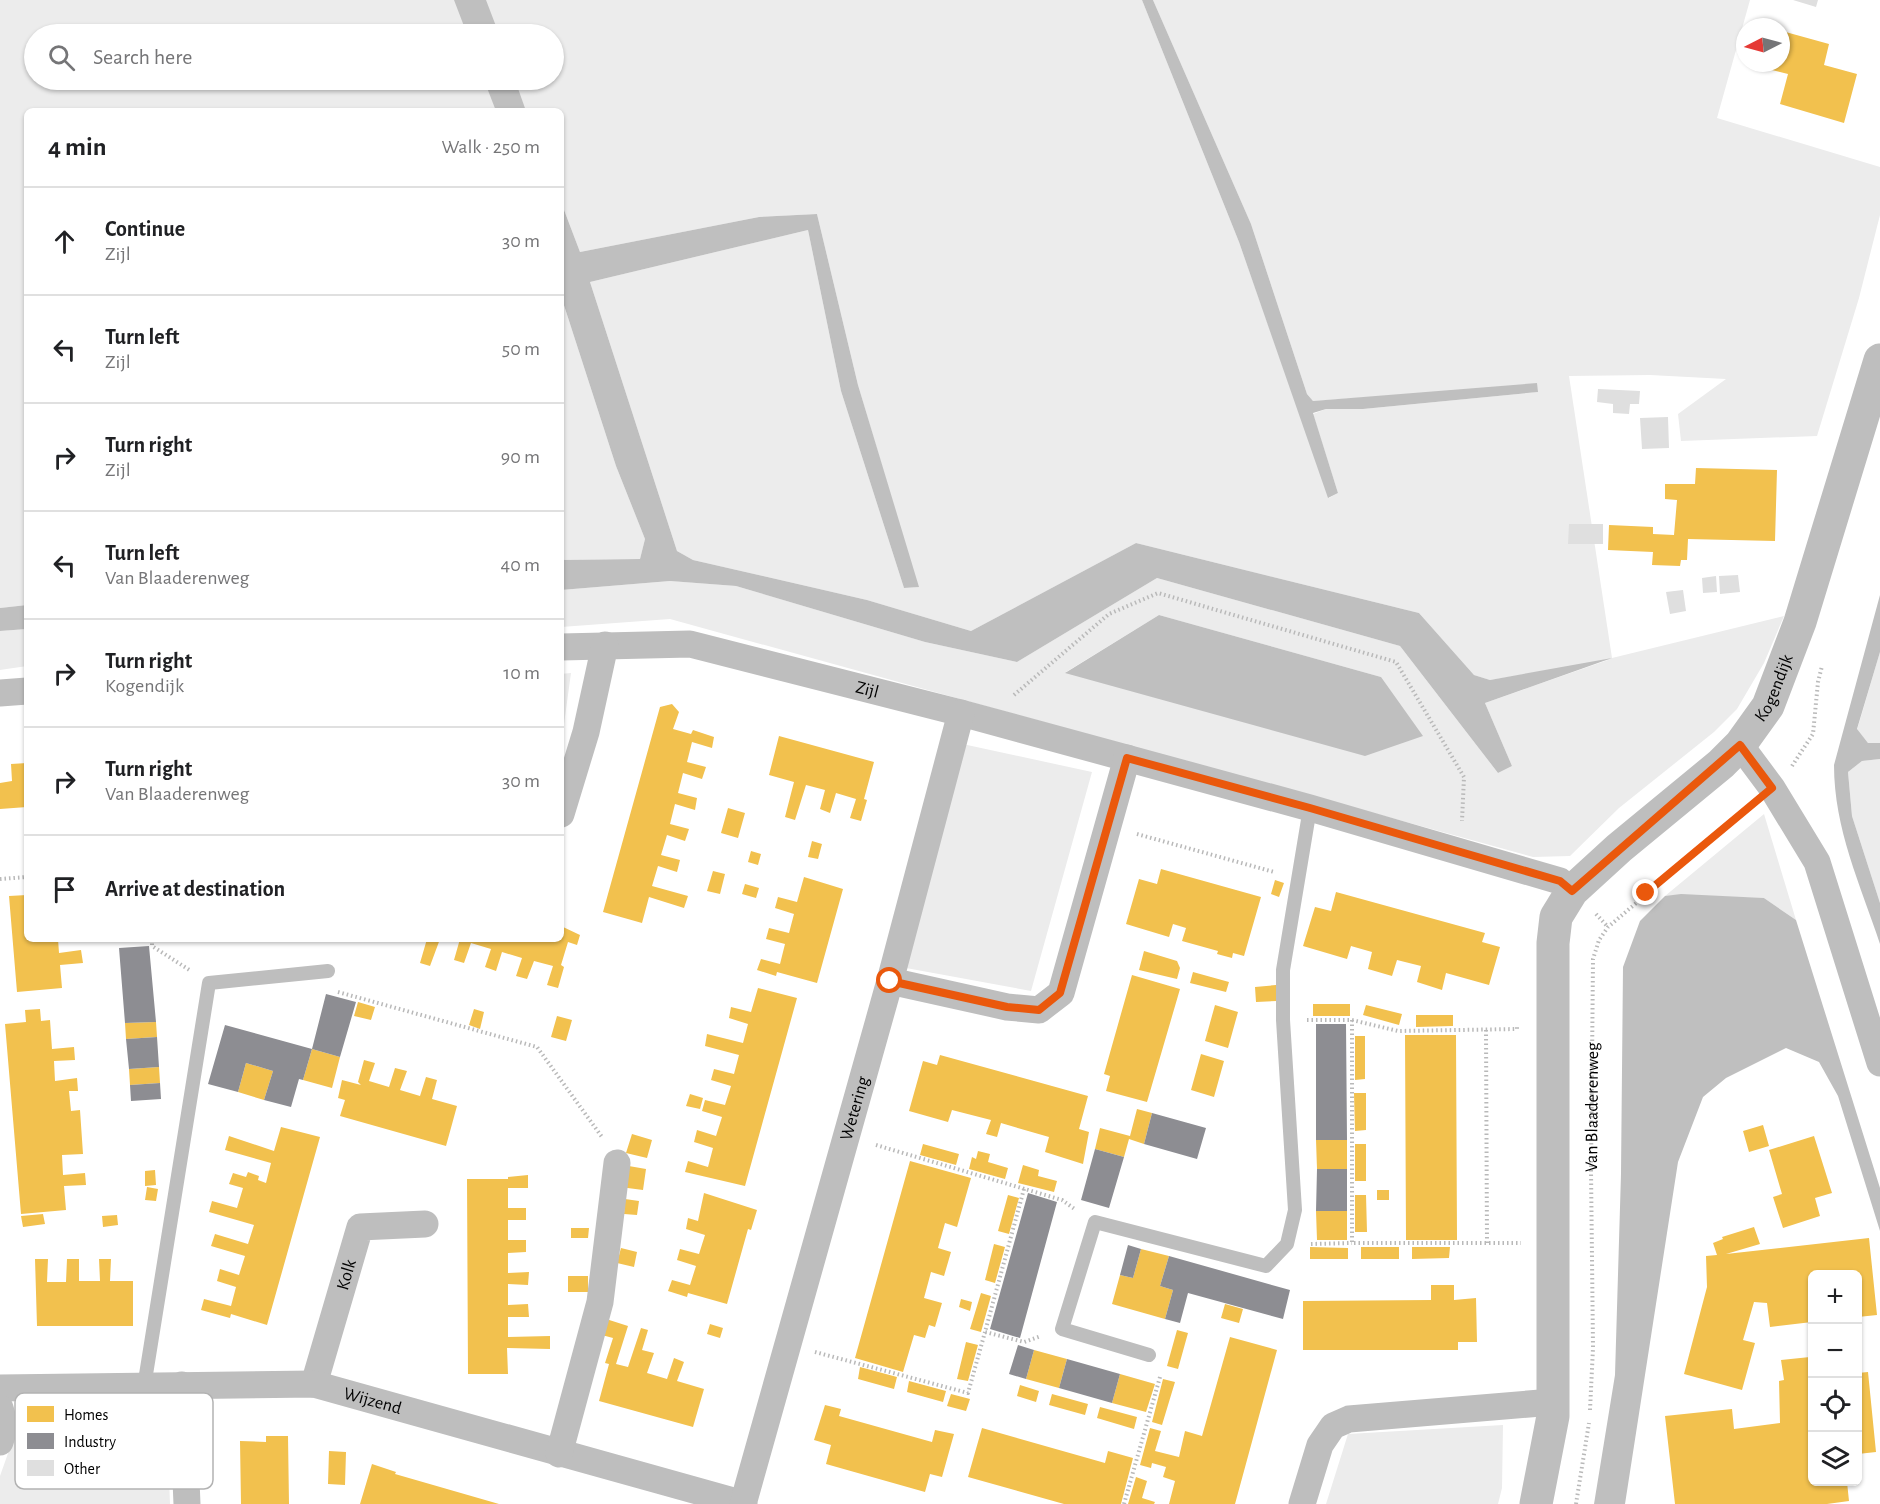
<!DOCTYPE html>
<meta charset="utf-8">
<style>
:root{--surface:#fff;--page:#f6f6f6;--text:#202124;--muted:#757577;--line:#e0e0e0}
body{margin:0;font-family:"Alegreya Sans",sans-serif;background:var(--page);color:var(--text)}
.controls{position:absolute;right:18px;bottom:18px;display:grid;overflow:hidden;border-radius:9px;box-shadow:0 2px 4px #0004}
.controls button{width:54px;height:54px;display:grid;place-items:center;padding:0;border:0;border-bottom:2px solid var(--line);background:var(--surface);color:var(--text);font:30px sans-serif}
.compass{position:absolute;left:1736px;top:18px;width:54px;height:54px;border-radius:50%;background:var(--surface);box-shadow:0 2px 4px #0004;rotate:264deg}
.stop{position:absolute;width:18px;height:18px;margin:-14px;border:4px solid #ea580c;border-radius:50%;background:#fff}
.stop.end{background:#ea580c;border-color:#fff;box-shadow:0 2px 6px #0008}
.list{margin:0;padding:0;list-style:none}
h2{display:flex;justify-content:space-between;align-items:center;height:78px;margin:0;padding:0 24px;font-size:26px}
h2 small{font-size:20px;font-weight:400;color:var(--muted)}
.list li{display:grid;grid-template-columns:39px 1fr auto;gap:18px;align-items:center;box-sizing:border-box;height:108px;padding:0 24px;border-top:2px solid var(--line)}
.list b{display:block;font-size:22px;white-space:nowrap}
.list p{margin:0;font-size:20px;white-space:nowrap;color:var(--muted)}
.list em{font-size:20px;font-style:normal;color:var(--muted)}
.icon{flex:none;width:33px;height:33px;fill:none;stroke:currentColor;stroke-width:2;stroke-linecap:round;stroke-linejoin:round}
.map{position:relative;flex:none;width:1880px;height:1504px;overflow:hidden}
.search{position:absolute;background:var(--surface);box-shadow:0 2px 4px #0004;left:24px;top:24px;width:540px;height:66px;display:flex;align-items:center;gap:15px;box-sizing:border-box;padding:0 21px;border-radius:33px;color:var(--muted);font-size:22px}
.panel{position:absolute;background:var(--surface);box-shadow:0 2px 4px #0004;left:24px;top:108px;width:540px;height:834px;border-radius:9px}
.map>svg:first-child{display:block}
</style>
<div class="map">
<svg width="1880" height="1504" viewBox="0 0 1880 1504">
<rect width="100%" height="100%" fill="#fff"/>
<path fill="#ececec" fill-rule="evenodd" d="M0 0H1142L1239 242 1329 498 1338 493 1313 414 1326 409H1363L1538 392 1400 395 1313 401 1307 394 1251 224 1153 0H1750L1717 118 1880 167V215L1859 298 1817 436 1681 441 1678 414 1726 379 1650 375 1569 376 1612 658 1784 616 1764 663 1737 709 1714 732 1619 808 1570 856 1533 857 670 619 561 627V590L670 581 736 586 925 642 1017 662 1157 578 1400 646 1498 773 1512 766 1485 703 1608 660 1490 680 1474 675 1419 613 1136 543 971 631 867 600 693 560 677 551 590 282 808 230 841 391 904 588 918 587 858 385 817 214 759 217 580 252 561 202V111H27V605L0 608ZM34 34H554V80H34ZM1159 615 1381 677 1066 672Z
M561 296 616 466 645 539 640 559 561 560Z
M27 629V666L0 670V631Z
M1880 652V743H1868L1857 730Z
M571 673 561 746V674Z
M958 743 1092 772 1031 991 906 968Z
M1880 759V903L1852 816 1848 772 1862 761Z
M1764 814 1796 920 1764 898 1665 896Z
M166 1401 170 1504H0V1476L24 1408 42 1405Z
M1503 1425 1502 1488 1498 1504H1326L1348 1434Z"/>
<path fill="#bfbfbf" d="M454 0H486L499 34H467Z
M1142 0H1153L1251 224 1307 394 1313 401 1537 383 1538 392 1363 409H1326L1313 413 1338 493 1328 498 1239 242Z
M484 80H515L526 111H496Z
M561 202 580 252 759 217 817 214 858 385 919 587 904 588 841 391 808 230 590 282 677 551 693 560 867 600 971 631 1136 543 1419 613 1474 675 1490 680 1612 658 1485 703 1512 766 1498 773 1400 646 1157 578 1017 662 925 642 736 586 670 581 561 590V560L640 559 645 539 616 466 561 296Z
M1880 595V652L1857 729 1868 743H1880V759L1862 761 1848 772 1852 816 1880 903V944C1860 884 1834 829 1834 765Z
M27 605V629L0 631V608Z
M1159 615 1381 677 1423 736 1365 756 1065 673Z
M1681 894 1764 898 1796 920 1880 1188V1231L1838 1096 1819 1062 1786 1048 1726 1078 1703 1097 1678 1162 1625 1504H1594L1615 1375 1621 1174 1623 967 1640 921 1665 896Z"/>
<path fill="#f2c14e" d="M1782 31 1829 44 1824 65 1857 74 1844 123 1780 104 1788 74 1772 70 1774 63H1781Z
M1696 468 1777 470 1775 541 1688 539 1687 560H1681L1680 566 1652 565 1653 552 1608 550 1609 525 1653 527V534L1674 535 1677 500 1665 499V484H1695Z
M672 704 679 712 673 729 691 734 693 730 714 737 712 748 692 742 687 762 706 767 702 779 683 773 678 793 697 798 695 810 675 804 670 824 689 829 685 841 667 835 661 855 680 860 677 872 658 866 652 886 688 896 684 908 649 897 642 923 603 912 660 707Z
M779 736 874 762 864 799 867 800 861 821 850 818 856 799 836 793 830 813 820 809 825 790 806 785 795 820 785 817 794 782 769 775Z
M27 763V807L0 809V783L12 781 11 764Z
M728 808 745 813 738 838 721 833Z
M812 841 822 844 818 859 808 857Z
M751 851 761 854 758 865 748 862Z
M1161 869 1261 897 1244 956 1233 953 1232 958 1217 954 1218 951 1182 941 1186 928 1173 924 1169 937 1126 924 1139 879 1157 884Z
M713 871 725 874 720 894 707 891Z
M804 877 843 889 817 983 777 972 776 976 757 970 761 959 780 964 785 944 766 939 769 928 789 933 794 914 775 908 778 897 797 902Z
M1275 880 1284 883 1279 897 1271 894Z
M745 884 759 888 756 898 742 894Z
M1336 892 1485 933 1482 942 1500 947 1489 985 1446 973 1442 990 1417 982 1421 966 1397 960 1392 976 1368 969 1372 952 1351 946 1347 959 1303 946 1315 907 1331 911Z
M27 895V939H58L59 953 81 950 83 963 60 965 62 988 17 992 9 896Z
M561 926 580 935 577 945 568 942 561 965 564 967 558 988 547 985 553 966 534 961 527 979 516 976 522 958 502 952 496 971 485 967 491 949 471 943 464 963 454 960 460 939H561Z
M427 939H440L430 966 420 963Z
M1144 951 1177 961 1180 968 1177 979 1139 970Z
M1193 972 1229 982 1226 992 1190 983Z
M1132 975 1180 989 1147 1102 1106 1091 1110 1076 1104 1074Z
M1276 985 1277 1001 1256 1002 1255 987Z
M758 988 797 998 745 1186 685 1172 688 1161 708 1167 713 1148 694 1142 697 1130 716 1136 722 1117 702 1111 705 1100 725 1105 731 1086 711 1080 714 1069 734 1074 739 1055 705 1046 707 1034 743 1043 748 1024 729 1018 731 1007 751 1012Z
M358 1002 375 1007 371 1020 354 1016Z
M1313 1004H1350V1016H1313Z
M1215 1005 1238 1012 1228 1048 1205 1041Z
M1366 1005 1402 1014 1399 1025 1363 1015Z
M40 1009 41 1021 50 1020 52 1049 74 1047 75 1060 54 1061 55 1081 77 1078 78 1091H69L71 1111 80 1110 83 1154 62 1155 63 1175 85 1173 86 1185 64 1186 66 1210 21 1214 5 1024 26 1022 25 1010Z
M474 1009 484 1012 480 1029 469 1025Z
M1416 1015H1453V1026L1416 1027Z
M557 1016 572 1020 566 1041 551 1037Z
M156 1022 157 1037 126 1039 125 1023Z
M1405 1035H1456L1457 1240H1406Z
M1355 1036H1365V1079L1355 1080Z
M312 1049 340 1057 332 1088 303 1080Z
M1201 1054 1224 1061 1214 1097 1191 1090Z
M940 1055 1088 1096 1079 1129 1089 1132 1083 1164 1045 1152 1049 1137 1001 1123 997 1137 986 1134 991 1120 952 1110 948 1122 909 1111 923 1061 937 1065Z
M364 1060 375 1063 369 1081 389 1087 395 1068 407 1071 400 1090 420 1096 426 1077 437 1080 432 1099 457 1106 446 1146 340 1116 345 1100 338 1098 342 1080 361 1085 358 1082Z
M246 1063 273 1071 264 1100 238 1092Z
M159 1067 160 1083 130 1085 129 1069Z
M1354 1093H1366V1130L1355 1131Z
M690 1094 703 1098 700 1109 686 1106Z
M1137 1109 1152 1113 1144 1144 1129 1139 1124 1157 1095 1149 1100 1128 1130 1136Z
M1763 1125 1769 1146 1749 1152 1743 1131Z
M281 1127 320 1137 267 1325 231 1314 230 1318 201 1310 204 1299 231 1306 236 1287 217 1281 220 1269 239 1275 245 1256 211 1246 215 1234 248 1244 254 1225 209 1212 212 1201 237 1208 243 1188 229 1184 233 1173 246 1177 248 1172 259 1176 258 1180 266 1183 271 1163 225 1150 229 1136 274 1151Z
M632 1134 652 1140 647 1158 626 1153Z
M1814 1136 1832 1193 1815 1198 1820 1216 1783 1228 1773 1197 1782 1194 1769 1150Z
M1316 1140H1347V1169H1317Z
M923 1144 959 1154 956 1165 920 1155Z
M1355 1144H1366V1181H1355Z
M978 1151 990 1154 988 1162 1008 1168 1005 1179 969 1169 972 1157 976 1159Z
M910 1161 971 1178 957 1227 945 1223 938 1248 951 1252 944 1276 931 1272 924 1298 942 1303 935 1327 929 1325 925 1338 914 1335 903 1372 855 1358Z
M623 1165 646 1169 643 1190 620 1187Z
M1023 1165 1039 1170 1038 1176 1057 1181 1054 1192 1018 1183Z
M155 1170 156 1185 145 1186V1171Z
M528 1175V1188H508V1208H526V1220H508V1240H526V1252L508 1253V1273L529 1272 528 1285 508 1284V1305L528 1304 529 1317H508V1337L550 1336V1349L507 1348 508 1374H468L467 1179H508V1177Z
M147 1187 158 1189 156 1201 145 1200Z
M1377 1190H1389V1200H1377Z
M704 1193 757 1210 751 1230 748 1229 727 1304 688 1293 687 1297 668 1291 672 1280 690 1285 696 1266 677 1260 680 1249 699 1254 705 1235 686 1229 688 1218 698 1221Z
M1008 1195 1019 1198 1009 1234 998 1231Z
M1355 1195H1366L1367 1232H1355Z
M625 1199 639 1201 637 1215 624 1214Z
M1316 1211H1347V1240H1317Z
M43 1214 45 1224 23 1227 21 1216Z
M117 1215 118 1225 103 1227 102 1216Z
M1754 1227 1760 1244 1726 1254 1869 1238 1877 1315 1858 1317V1274L1812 1275V1322L1770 1327 1767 1303 1754 1302 1743 1340 1755 1343 1742 1390 1684 1374 1707 1287 1706 1256 1717 1255 1713 1243 1723 1239 1722 1237Z
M571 1228H589L588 1238H571Z
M994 1244 1005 1247 995 1283 985 1280Z
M1310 1247 1348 1248V1259H1310Z
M1361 1247H1399V1259H1361Z
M1412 1247H1450L1449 1258 1412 1259Z
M621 1248 637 1252 634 1267 617 1263Z
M1141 1249 1169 1256 1160 1286 1173 1290 1165 1319 1112 1304 1120 1275 1133 1278Z
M35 1259H48L47 1282H66L67 1259H79V1281H100L99 1259H111L110 1281H133V1326H37Z
M568 1276H588V1292H568Z
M1431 1285H1454V1300L1476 1298 1477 1342H1458V1350H1303V1301L1431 1300Z
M981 1293 991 1296 981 1332 970 1329Z
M961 1299 972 1302 970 1311 959 1307Z
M1225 1304 1243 1309 1239 1323 1221 1318Z
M603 1318 628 1326 616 1364 628 1367 641 1328 648 1330 642 1350 654 1353 647 1373 667 1379 674 1358 684 1362 677 1381 704 1389 693 1427 599 1401 609 1364 605 1363 613 1338 598 1334Z
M710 1324 723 1328 720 1338 707 1334Z
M1177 1330 1188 1333 1178 1369 1167 1366Z
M1230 1337 1277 1350 1235 1504H1169L1175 1481 1163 1477 1166 1467 1152 1463 1151 1468 1140 1465 1150 1428 1161 1431 1155 1451 1179 1457 1185 1431 1202 1436Z
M966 1342 978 1345 968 1381 957 1379Z
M1034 1350 1067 1359 1059 1388 1026 1379Z
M1810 1357 1812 1378V1482H1847L1849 1501 1827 1504H1675L1665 1416 1732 1409 1734 1429 1780 1423 1779 1381 1784 1380 1781 1360Z
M860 1367 897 1377 894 1389 858 1379Z
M1868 1372 1876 1452 1858 1454V1373Z
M1120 1374 1155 1384 1146 1412 1112 1403Z
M1163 1379 1175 1382 1162 1425 1152 1422Z
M909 1381 946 1391 943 1402 907 1392Z
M1020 1385 1039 1391 1036 1402 1017 1396Z
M951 1394 970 1399 966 1411 947 1406Z
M1052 1394 1088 1404 1085 1415 1049 1405Z
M825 1405 841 1409 839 1416 932 1442 935 1430 954 1434 942 1477 930 1474 925 1492 826 1464 831 1445 814 1440Z
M1100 1407 1137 1417 1134 1429 1097 1418Z
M982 1428 1105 1463 1108 1451 1133 1458 1121 1504H1064L968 1477Z
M266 1436H288L289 1504H241L240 1441 266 1442Z
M329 1451 346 1452 345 1485 328 1484Z
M372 1464 396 1472 395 1474 499 1504H360Z
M1136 1477 1147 1481 1142 1498 1155 1502 1154 1504H1128Z"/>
<path fill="#8d8d92" d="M149 946 156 1022 125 1023 119 948Z
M326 994 356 1002 340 1057 312 1049Z
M1316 1024H1346L1347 1140H1316Z
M225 1025 312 1049 303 1080 299 1079 291 1107 264 1100 273 1071 246 1063 238 1092 208 1084Z
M157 1037 159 1067 129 1069 126 1039Z
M160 1083 161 1099 131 1101 130 1085Z
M1152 1113 1206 1128 1197 1159 1144 1144Z
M1095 1149 1124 1157 1109 1208 1081 1200Z
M1317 1169H1347V1211H1316Z
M1028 1193 1057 1202 1020 1338 990 1329Z
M1128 1245 1141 1249 1133 1278 1120 1275Z
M1169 1256 1290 1290 1283 1319 1188 1293 1180 1323 1165 1319 1173 1290 1160 1286Z
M1018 1345 1034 1350 1026 1379 1009 1374Z
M1067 1359 1120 1374 1112 1403 1059 1388Z"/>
<path fill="#dfdfdf" d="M1793 0H1818L1816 7Z
M1598 389 1640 391 1639 404H1630L1629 414 1613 413V404L1597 402Z
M1668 417 1669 448 1642 449 1640 418Z
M1569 524H1603V544H1568Z
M1738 575 1740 592 1720 594 1719 576Z
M1716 576 1717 592 1703 593 1702 578Z
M1683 590 1686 611 1670 614 1666 592Z"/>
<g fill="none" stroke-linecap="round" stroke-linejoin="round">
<g stroke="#b9b9b9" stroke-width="4" stroke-dasharray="1.5 3" stroke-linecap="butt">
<path d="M1014 695 1109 614 1158 593 1396 662 1464 777 1462 821"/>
<path d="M1792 766 1813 734 1818 682 1822 666"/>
<path d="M1137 834 1274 872"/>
<path d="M0 879 27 877"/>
<path d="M1596 914 1608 927"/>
<path d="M152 939V946L191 971"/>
<path d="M338 992 537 1047 602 1137"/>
<path d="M1307 1020H1352V1243H1521"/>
<path d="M1352 1020 1398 1031 1517 1029V1026"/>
<path d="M1486 1030 1487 1244"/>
<path d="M876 1145 1062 1200 1076 1210"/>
<path d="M1024 1189 985 1332 1024 1342 1041 1336"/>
<path d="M1311 1244 1352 1243"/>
<path d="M815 1352 968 1393 985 1332"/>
<path id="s1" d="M1590 1410 1593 1348 1591 1170 1593 959 1599 940 1608 927 1748 808"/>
<path d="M1124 1504 1160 1377"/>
<path d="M1576 1504 1589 1423"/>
</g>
<path stroke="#bebebe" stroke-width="14" d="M1149 1355 1062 1329 1095 1222 1266 1266 1287 1244 1295 1210 1283 1020V970L1310 808
M144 1387 209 983 328 971"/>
<g stroke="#bebebe" stroke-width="27">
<path id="s2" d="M561 647 690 644 961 713 1310 808 1560 881 1572 891"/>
<path d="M0 693 27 691"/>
<path d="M1740 745 1772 788 1817 862 1880 1063"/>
<path d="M561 814 586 732 605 645"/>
<path d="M890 981 1007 1007 1039 1010 1061 993 1127 758"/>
<path id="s3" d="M314 1384 360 1227 425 1224"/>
<path d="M182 1385 187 1504"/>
<path id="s4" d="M0 1388 314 1384 744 1504"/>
<path d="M0 1408 5 1426 0 1442"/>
<path d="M559 1454 600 1302 617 1163"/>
<path id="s5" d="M743 1504 890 981 961 713"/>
<path d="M1302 1504 1320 1445 1333 1426 1349 1419 1553 1402"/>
</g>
<path stroke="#bebebe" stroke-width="33" id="s6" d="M1536 1504 1553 1416V943L1556 917 1572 891 1619 848 1721 764 1740 745 1768 706 1800 622 1880 360"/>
</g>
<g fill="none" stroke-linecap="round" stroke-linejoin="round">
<path stroke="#ea580c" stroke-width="8" d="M890 981 1007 1007 1039 1010 1060 993 1127 758 1310 808 1560 881 1572 891 1740 745 1772 788 1646 893"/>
</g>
<g text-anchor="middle" stroke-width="6" stroke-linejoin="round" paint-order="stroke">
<g font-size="18" fill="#000" stroke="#fff">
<text dy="6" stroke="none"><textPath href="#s6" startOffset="909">Kogendijk</textPath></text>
<text dy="6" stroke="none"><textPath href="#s2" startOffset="312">Zijl</textPath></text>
<text dy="6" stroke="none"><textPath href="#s1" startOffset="303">Van Blaaderenweg</textPath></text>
<text dy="6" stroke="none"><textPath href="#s5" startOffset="411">Wetering</textPath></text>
<text dy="6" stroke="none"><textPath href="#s3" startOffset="114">Kolk</textPath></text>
<text dy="6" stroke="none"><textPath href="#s4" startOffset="375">Wijzend</textPath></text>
</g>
</g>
<rect x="15" y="1393" width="198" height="96" rx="9" fill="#fff" stroke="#b2b2b2" stroke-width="1.5"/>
<rect x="27" y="1406" width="27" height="16" fill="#f2c14e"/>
<rect x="27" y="1433" width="27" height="16" fill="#8d8d92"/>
<rect x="27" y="1460" width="27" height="16" fill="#dfdfdf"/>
<g font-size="16" fill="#000">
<text x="64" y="1420">Homes</text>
<text x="64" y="1447">Industry</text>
<text x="64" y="1474">Other</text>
</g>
</svg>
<div class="controls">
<button>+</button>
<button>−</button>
<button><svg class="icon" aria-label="locate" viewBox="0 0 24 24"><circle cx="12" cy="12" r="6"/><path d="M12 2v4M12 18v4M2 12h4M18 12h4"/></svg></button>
<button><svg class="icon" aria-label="layers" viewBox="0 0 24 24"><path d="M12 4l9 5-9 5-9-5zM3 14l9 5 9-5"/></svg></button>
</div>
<svg class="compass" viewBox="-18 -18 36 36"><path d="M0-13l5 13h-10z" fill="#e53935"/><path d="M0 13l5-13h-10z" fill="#757577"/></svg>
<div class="stop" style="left:890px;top:981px"></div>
<div class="stop end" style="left:1646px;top:893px"></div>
<div class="search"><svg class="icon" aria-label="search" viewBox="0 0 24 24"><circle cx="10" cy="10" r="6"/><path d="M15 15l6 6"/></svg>Search here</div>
<section class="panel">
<h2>4 min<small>Walk · 250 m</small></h2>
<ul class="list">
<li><svg class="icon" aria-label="ahead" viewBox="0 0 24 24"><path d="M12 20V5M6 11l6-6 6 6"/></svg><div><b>Continue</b><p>Zijl</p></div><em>30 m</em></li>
<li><svg class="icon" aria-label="left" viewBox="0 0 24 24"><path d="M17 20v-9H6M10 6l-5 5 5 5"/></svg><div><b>Turn left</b><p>Zijl</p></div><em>50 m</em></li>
<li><svg class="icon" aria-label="right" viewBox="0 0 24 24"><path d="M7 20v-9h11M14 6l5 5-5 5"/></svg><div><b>Turn right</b><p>Zijl</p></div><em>90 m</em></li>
<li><svg class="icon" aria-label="left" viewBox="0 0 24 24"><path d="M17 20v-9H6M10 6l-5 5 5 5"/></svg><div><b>Turn left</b><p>Van Blaaderenweg</p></div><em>40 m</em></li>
<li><svg class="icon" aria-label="right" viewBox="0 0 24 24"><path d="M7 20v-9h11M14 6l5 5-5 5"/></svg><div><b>Turn right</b><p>Kogendijk</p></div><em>10 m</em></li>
<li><svg class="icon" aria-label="right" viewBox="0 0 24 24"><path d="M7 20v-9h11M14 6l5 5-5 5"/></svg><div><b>Turn right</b><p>Van Blaaderenweg</p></div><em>30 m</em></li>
<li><svg class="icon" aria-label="arrive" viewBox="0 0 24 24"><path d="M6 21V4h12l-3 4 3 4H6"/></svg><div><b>Arrive at destination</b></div></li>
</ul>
</section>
</div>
